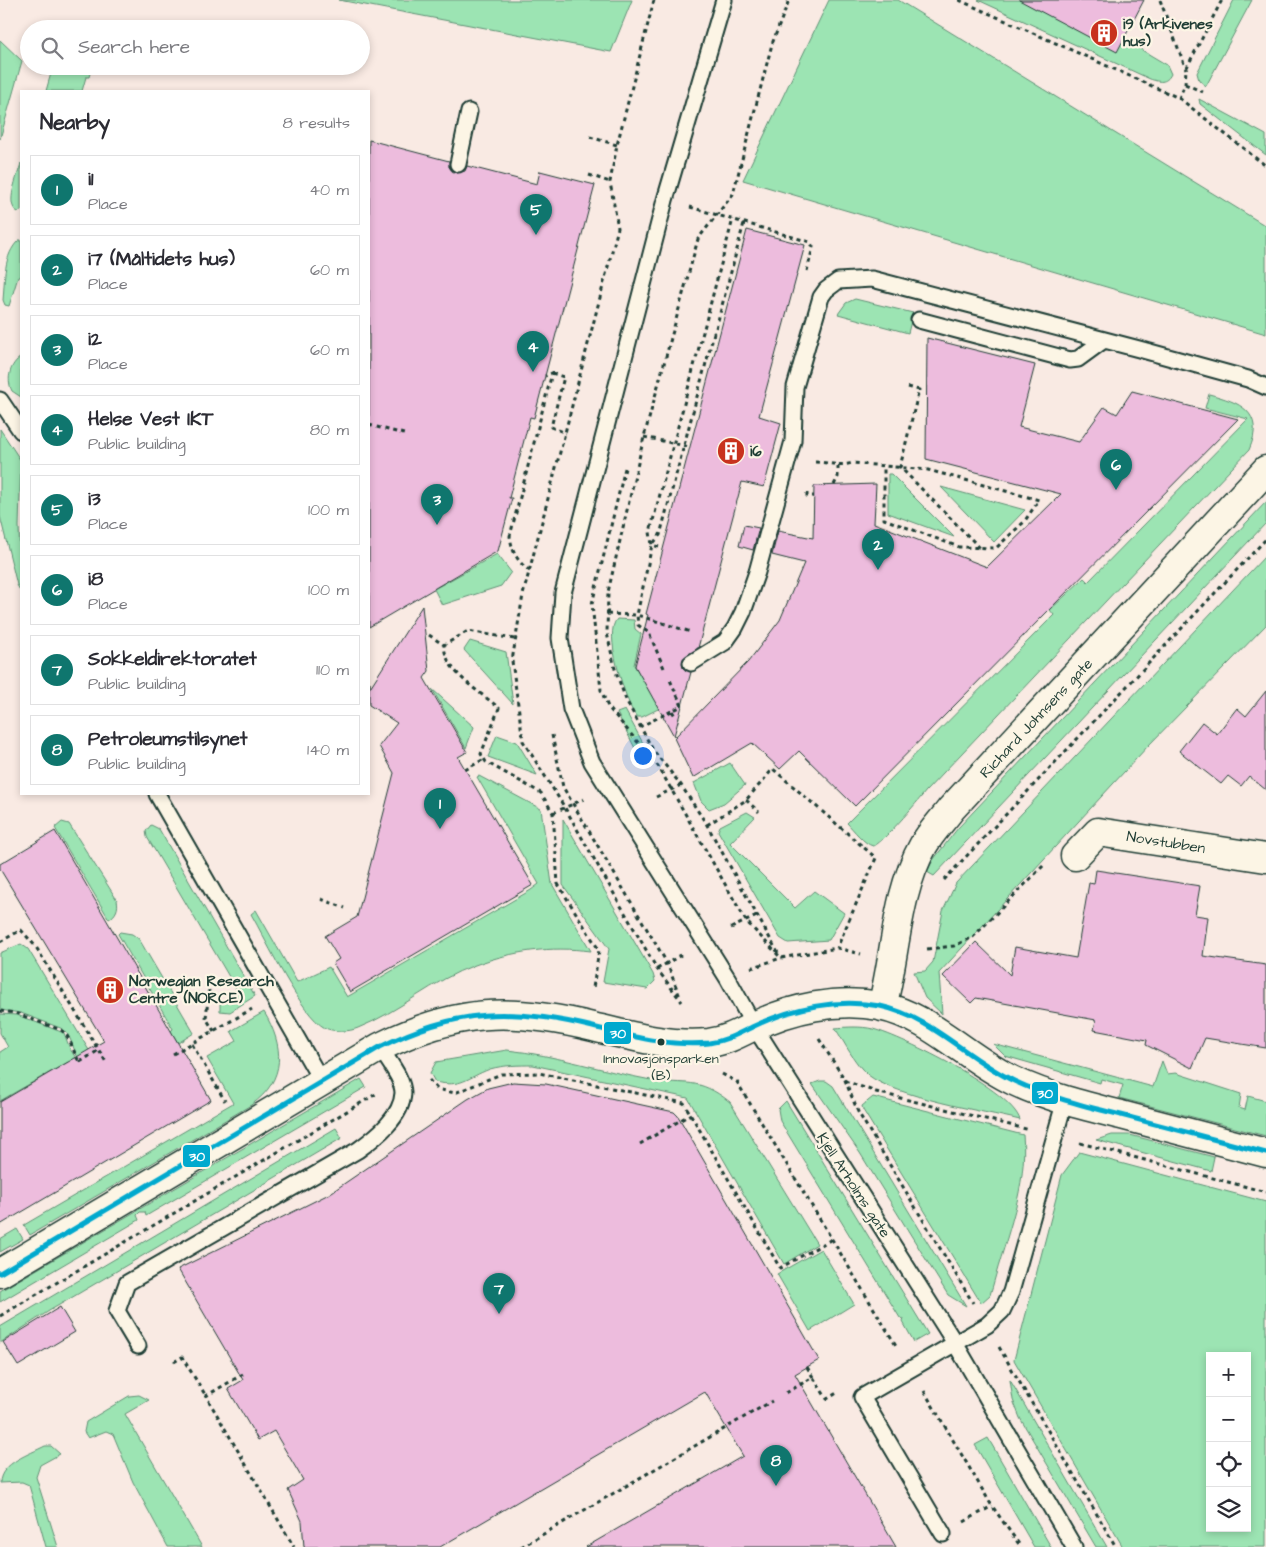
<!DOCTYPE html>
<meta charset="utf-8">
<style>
:root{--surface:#fff;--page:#f2f2f3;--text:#2b2b33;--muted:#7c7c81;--line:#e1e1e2;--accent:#0f766e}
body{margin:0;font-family:"Architects Daughter",sans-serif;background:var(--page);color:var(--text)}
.controls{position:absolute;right:15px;bottom:15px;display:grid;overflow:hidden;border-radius:0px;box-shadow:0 2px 8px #0003}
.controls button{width:45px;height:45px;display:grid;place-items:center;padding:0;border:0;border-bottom:1px solid var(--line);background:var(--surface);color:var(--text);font:25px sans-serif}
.you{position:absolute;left:642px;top:755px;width:18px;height:18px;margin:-12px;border:4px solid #fff;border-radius:50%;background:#1a73e8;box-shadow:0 0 0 8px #1a73e833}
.badge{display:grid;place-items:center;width:32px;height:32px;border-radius:50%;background:var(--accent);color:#fff;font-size:16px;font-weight:700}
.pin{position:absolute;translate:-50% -41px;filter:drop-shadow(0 1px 2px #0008)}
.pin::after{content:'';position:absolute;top:26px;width:18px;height:15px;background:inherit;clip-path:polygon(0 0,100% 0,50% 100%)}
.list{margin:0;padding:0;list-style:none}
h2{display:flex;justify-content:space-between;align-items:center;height:65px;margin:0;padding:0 20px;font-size:21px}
h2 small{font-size:16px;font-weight:400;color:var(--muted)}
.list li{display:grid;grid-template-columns:32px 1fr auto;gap:15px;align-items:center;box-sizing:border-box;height:70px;margin:0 10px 10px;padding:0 10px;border:1px solid var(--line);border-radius:0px}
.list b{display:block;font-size:19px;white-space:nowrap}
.list p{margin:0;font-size:16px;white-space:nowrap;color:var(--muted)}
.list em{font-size:16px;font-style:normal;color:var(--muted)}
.icon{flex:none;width:28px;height:28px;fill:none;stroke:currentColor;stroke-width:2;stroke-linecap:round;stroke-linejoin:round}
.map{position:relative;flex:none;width:1266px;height:1547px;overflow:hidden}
.search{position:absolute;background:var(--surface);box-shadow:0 2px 8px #0003;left:20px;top:20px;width:350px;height:55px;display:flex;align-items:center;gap:12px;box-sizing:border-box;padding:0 18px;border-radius:28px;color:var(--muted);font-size:19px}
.panel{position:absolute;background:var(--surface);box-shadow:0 2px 8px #0003;left:20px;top:90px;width:350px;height:705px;border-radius:0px}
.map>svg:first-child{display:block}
</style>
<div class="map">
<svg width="1266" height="1547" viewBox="0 0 1266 1547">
<rect width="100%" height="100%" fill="#f9eae3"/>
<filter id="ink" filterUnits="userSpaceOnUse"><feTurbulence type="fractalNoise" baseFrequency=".02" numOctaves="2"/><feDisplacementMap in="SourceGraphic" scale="10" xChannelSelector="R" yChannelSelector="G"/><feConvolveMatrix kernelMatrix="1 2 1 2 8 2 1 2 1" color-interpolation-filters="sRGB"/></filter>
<g filter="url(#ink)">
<path fill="#9ce4b3" stroke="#5e9074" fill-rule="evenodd" d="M339 0H632L611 52Z
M829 0H898L1266 226V334L743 180Z
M978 0H1043L1123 43 1125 40 1167 65 1171 74C1166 84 1159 82 1150 79Z
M1234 0H1252L1206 86 1199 80 1197 73Z
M0 40 22 61 0 139Z
M53 66H92L89 77H86L82 91H46Z
M1199 99 1266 135V155L1200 104Z
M21 163V211L18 212C4 205 18 176 21 163Z
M19 240H21V277H18L9 306 5 305 3 300C5 279 3 255 19 240Z
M855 299 913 313 908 333 838 314 846 303Z
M21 357V397L12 391C6 379 10 364 21 357Z
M1209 394C1239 402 1266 412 1249 450L926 791C919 800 879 847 873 846 864 844 853 829 847 823L1054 615 1050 610 1084 578 1088 582 1248 419 1205 408Z
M0 429 21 461 19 526 21 592 17 585 0 516Z
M888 474H891L954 537 888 513Z
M941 487 1025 510 994 542Z
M1266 502V523L934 876 927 872 933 860 958 828Z
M497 554 511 572 501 586 442 605 434 589Z
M1266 555V625L1148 746 939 973 942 1014 925 998 914 972 925 971 933 962 943 911 956 883Z
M617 619 634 620 635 629 641 634 634 665 660 708 642 717H637L633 712C625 696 603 633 617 619Z
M470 641 506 652 513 704 464 650Z
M432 689 474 727 466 748Z
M625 710 650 756 641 760 617 713Z
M497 735 517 742 537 775 488 757Z
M730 763 745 785 724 803 709 809 701 801 694 783Z
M479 776 541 809 552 884 591 951C550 946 513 951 475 965 433 980 399 1012 358 1028 349 1032 334 1032 325 1028 301 1015 266 940 251 914L256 910 297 982 329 967 347 997 531 890 539 884 477 777Z
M747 812 755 817 730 843 795 908 814 891 844 913 829 940 788 943 780 938 718 831 720 826Z
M563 819 653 974 655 981 647 989 603 982 609 949 563 885Z
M62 822 69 824 117 900C119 908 116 915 109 919L55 828Z
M151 825 159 829 255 996 230 1012 220 1011V1004L238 992 147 837 146 831Z
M120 932 132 934 139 939 194 1033 178 1043 171 1031 173 1029 118 934Z
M21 944 28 949 90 1052 79 1059C73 1050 71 1035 63 1029L21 1013 0 1010V953Z
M264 1012C284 1045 287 1080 251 1105L30 1235 24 1225 233 1103 207 1058 237 1041 231 1031Z
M0 1014 17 1015 64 1033 70 1049 80 1064 73 1068 68 1062 0 1101V1052L8 1047 0 1033Z
M835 1028C847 1027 861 1026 873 1029 905 1038 1011 1090 1020 1120 983 1111 896 1097 868 1075 854 1063 845 1043 835 1028Z
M993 1044 1153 1087 1162 1061 1167 1074 1176 1073 1241 1094 1239 1108 1245 1110 1248 1096 1266 1101V1136L1119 1098 1123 1085 1101 1079 1100 1083 1005 1056Z
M507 1050C556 1055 602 1071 651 1080 687 1086 697 1076 730 1102L817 1244 784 1264 688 1098 533 1065C519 1065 504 1065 490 1069 466 1078 462 1088 435 1082L430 1073 436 1062Z
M361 1079 366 1087 146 1216 145 1212H140L137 1215 139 1220 0 1302V1291Z
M820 1081H826L833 1086 966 1306 948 1295 860 1153 812 1084Z
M873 1097 1023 1135C1028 1185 1006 1237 993 1285L990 1295 981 1303 863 1110 862 1106Z
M786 1101 928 1334 914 1342 903 1322 904 1319 900 1318 780 1121 778 1109Z
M336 1128 342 1138 49 1311 0 1343V1327Z
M1112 1135H1130L1214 1157 1211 1171 1096 1140Z
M1079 1152 1266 1202V1547H1123L1014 1360 1062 1175ZM1210 1356H1247V1528H1210Z
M17 1229 23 1239 0 1252V1239Z
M821 1249 854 1304 810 1331 777 1274Z
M1010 1380 1107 1547H1096L1020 1418 1013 1400Z
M139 1395 149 1400 125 1414 202 1547H168L133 1482 113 1434 106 1431 88 1438 84 1432 86 1422 129 1396Z
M988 1438 1051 1547H1034L975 1445Z
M45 1446H51L60 1454 40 1465 36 1477 58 1547H46L29 1485 22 1482 0 1483C0 1463 30 1454 45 1446Z"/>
<path fill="#edbcdd" stroke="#1f3d34" d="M1019 0H1144L1117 52Z
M369 140 449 161V167L457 173 465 171 467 166 537 184 540 171 595 185 534 418 530 417 509 498H512L498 551 369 627Z
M747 230 805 245 759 416 781 423 764 487 742 482 698 648 683 659V668L691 672 674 736 635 666 648 615 646 614Z
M927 338 1035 365 1019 427 1079 442 1104 407 1117 414 1132 391 1238 419 855 806 799 751 780 769 752 743 693 778 674 738 748 662 780 620 804 563 772 555 778 531 813 538 814 486 876 484 874 523 987 567 1061 494 926 459Z
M744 525 759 528 753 550 739 546Z
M422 606 429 671 424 678 467 752 458 757 533 885 350 992 333 963 339 959 325 936 357 917 394 773 379 746 397 723 369 705V689Z
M1266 691V790L1249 776 1241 786 1228 776 1221 784 1179 751 1202 722 1217 734 1237 708 1246 716Z
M55 831 211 1100 0 1225V1102L104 1041 0 869V864Z
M1096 870 1200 886 1195 915 1208 917 1203 956 1266 965V1048L1205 1038 1192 1068 1146 1045 1147 1040 1094 1030 1096 1020 976 998 971 1003 943 976 976 942 1010 975 1015 947 1076 958 1089 883 1094 884Z
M513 1082 546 1084 674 1112 678 1116 819 1360 795 1374 896 1547H586L743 1456 705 1392 440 1547H304L302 1521 288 1490 303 1480 274 1431 258 1440 228 1389 243 1380 178 1269 329 1194 468 1099 488 1088Z
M60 1307 75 1332 18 1366 3 1342Z"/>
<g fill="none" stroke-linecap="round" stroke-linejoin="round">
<defs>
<path id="lane" d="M724 0 665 200 563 593 560 638 571 709 592 762 728 979 754 1026 955 1343 1074 1547
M458 164 469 112
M919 320 1070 360 1078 359 1104 340
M0 400 21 431
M691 663 725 642 735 628 743 612 757 572 793 441 795 387 821 297 826 290 838 281 872 279 1139 349 1248 379 1266 387
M157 794 322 1082
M138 1346 117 1311 127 1283 358 1150C376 1137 402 1117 403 1093 403 1078 387 1060 380 1047
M943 1534 862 1397 987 1325 1002 1311 1011 1292 1065 1100"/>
<path id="street" d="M1075 856 1098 832 1266 858
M882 1007C896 954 896 894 923 846 930 833 942 821 951 809L1266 470
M0 1273 380 1047C456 1009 511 1007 593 1027 630 1036 670 1047 709 1043 725 1041 738 1034 752 1027 791 1008 837 998 880 1006 932 1017 967 1059 1014 1081 1048 1097 1085 1106 1121 1115 1169 1128 1218 1140 1266 1153"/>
</defs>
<use href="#lane" stroke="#1f3d34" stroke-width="19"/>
<use href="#street" stroke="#1f3d34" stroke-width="31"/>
<path stroke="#1f3d34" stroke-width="3" stroke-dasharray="4 4" stroke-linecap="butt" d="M654 0 617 145 610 182 618 228 523 595 512 661 523 741 565 808 657 969 682 1002
M959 0 1179 98 1185 84 1186 69 1222 0
M1160 0 1186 69
M1185 84 1203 92
M1179 98 1266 166
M590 137 617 145
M589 175 610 182
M690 207 810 242 813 247 807 271
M716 328 744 223
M552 373 564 377 551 427 566 433
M908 387 919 390 900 467 980 548
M369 425 404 434
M644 437 690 447
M815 462C827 462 840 467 852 463L928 470 1039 500 1024 522 996 548 959 547 884 519V466
M625 468 592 604 601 690 608 707 658 766 746 921 781 958
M834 485 838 477V464
M807 493V496H814
M659 547 652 545 650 532 733 219
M530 571C517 562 512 551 510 536L552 373 545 376
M607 614 637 615 691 632
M429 635 444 645
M514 639 468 631 444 645C445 672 479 691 499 708L481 754 486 762 541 793 553 813 558 884 599 950 593 988
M664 668 649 633 638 625 637 615 652 545 660 535 714 333 716 334
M369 682V688
M672 711 676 717
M639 727 682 706 670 680
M552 735 563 787 667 963 680 997
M465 770 484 759
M656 797 681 785
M746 800 759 812
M553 813 584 799
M707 825 746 800 773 769 876 858 837 948
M944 880 1266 539
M321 899 345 908
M731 928 759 915
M0 942 21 930 36 947 106 1062
M927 949 954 946 973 937 1044 865
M778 953 707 825 681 785 653 750 626 700 615 669 607 633 608 592 644 437 698 239 733 194 772 44 789 0
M751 968 781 958 837 948 861 954
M657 969 681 955
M209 990 206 1018 214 1031
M0 1011 15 1013 61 1030C71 1036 73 1054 81 1064
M819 1039 845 1080 858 1112 973 1303
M192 1044 225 1101
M173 1054 252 1009
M80 1062 99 1050
M722 1074 737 1082 897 1347
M429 1080 437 1089 455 1093 501 1074 539 1073 684 1103 780 1268 832 1239
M845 1081 876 1092 1030 1130
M1080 1143 1266 1192
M640 1144 691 1114
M0 1316 376 1094
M999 1347 1116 1547
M174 1362 182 1357 206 1396
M807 1367 813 1377
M243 1374 206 1396 294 1547
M924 1391 992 1506 1021 1547
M786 1393 813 1377 827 1399 837 1393
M964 1522 992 1506
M521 1547 772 1401"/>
<use href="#lane" stroke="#fcf5e5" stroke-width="15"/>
<use href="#street" stroke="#fcf5e5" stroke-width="28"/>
<defs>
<path id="bus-1" d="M0 1273 380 1047C456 1009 511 1007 593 1027 630 1036 670 1047 709 1043 725 1041 738 1034 752 1027 791 1008 837 998 880 1006 932 1017 967 1059 1014 1081 1048 1097 1085 1106 1121 1115 1169 1128 1218 1140 1266 1153"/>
</defs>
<use href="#bus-1" stroke="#fcf5e5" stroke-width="9"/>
<use href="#bus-1" stroke="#00a9ce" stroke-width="5"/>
</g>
</g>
<defs>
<symbol id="building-disc" viewBox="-11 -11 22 22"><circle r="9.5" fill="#c8321e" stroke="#fcf5e5"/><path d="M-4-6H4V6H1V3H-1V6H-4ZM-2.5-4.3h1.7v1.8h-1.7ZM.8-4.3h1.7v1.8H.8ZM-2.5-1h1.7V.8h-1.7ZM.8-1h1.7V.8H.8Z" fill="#fff"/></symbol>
</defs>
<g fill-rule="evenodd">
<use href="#building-disc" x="1088" y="17" width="32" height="32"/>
<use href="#building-disc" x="715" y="435" width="32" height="32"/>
<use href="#building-disc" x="94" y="974" width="32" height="32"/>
</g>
<circle fill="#1f3d34" stroke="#fcf5e5" stroke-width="2" cx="661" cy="1042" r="4.5"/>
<g text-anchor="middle" stroke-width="4.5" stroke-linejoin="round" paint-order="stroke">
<g font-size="14" fill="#1f3d34" stroke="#fcf5e5">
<text x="661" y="1063">Innovasjonsparken<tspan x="661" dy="17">(B)</tspan></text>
</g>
<g font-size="15" font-weight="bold" fill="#1f3d34" stroke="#fcf5e5" text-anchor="start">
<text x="1123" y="29">i9 (Arkivenes<tspan x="1123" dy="17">hus)</tspan></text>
<text x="750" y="456">i6</text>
<text x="129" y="986">Norwegian Research<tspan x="129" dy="17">Centre (NORCE)</tspan></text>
</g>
<g font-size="15" fill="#1f3d34" stroke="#fcf5e5">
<text transform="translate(1036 718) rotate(-47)" y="5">Richard Johnsens gate</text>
<text transform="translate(1166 842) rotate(9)" y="5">Novstubben</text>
<text transform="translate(854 1185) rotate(57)" y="5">Kjell Arholms gate</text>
</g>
</g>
<g stroke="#fcf5e5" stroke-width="2">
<rect x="603" y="1021" width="29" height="24" rx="5" fill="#00a9ce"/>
<rect x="1031" y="1081" width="28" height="24" rx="5" fill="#00a9ce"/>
<rect x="182" y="1144" width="29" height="24" rx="5" fill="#00a9ce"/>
</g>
<g font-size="14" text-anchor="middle" font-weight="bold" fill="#fff">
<text x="618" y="1038">30</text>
<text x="1045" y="1098">30</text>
<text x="197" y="1161">30</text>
</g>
</svg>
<div class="controls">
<button>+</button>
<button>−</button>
<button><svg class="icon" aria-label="locate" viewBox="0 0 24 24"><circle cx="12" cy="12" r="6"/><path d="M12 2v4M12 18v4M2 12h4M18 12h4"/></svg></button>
<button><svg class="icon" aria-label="layers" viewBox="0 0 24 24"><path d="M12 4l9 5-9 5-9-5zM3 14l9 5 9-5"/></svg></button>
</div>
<div class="you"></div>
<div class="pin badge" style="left:440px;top:829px">1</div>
<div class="pin badge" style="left:878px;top:570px">2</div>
<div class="pin badge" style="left:437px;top:525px">3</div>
<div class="pin badge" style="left:533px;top:372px">4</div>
<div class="pin badge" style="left:536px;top:235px">5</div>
<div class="pin badge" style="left:1116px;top:490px">6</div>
<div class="pin badge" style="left:499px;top:1314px">7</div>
<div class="pin badge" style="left:776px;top:1486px">8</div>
<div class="search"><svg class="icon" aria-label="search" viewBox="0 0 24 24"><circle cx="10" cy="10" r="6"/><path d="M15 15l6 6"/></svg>Search here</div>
<section class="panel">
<h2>Nearby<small>8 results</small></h2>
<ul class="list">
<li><span class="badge">1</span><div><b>i1</b><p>Place</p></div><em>40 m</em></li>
<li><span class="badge">2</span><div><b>i7 (Måltidets hus)</b><p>Place</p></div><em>60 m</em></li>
<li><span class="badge">3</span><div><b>i2</b><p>Place</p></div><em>60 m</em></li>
<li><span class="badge">4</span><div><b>Helse Vest IKT</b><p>Public building</p></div><em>80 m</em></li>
<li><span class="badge">5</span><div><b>i3</b><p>Place</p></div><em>100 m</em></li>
<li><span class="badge">6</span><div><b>i8</b><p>Place</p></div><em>100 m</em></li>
<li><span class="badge">7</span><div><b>Sokkeldirektoratet</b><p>Public building</p></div><em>110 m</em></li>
<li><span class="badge">8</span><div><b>Petroleumstilsynet</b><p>Public building</p></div><em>140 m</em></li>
</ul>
</section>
</div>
